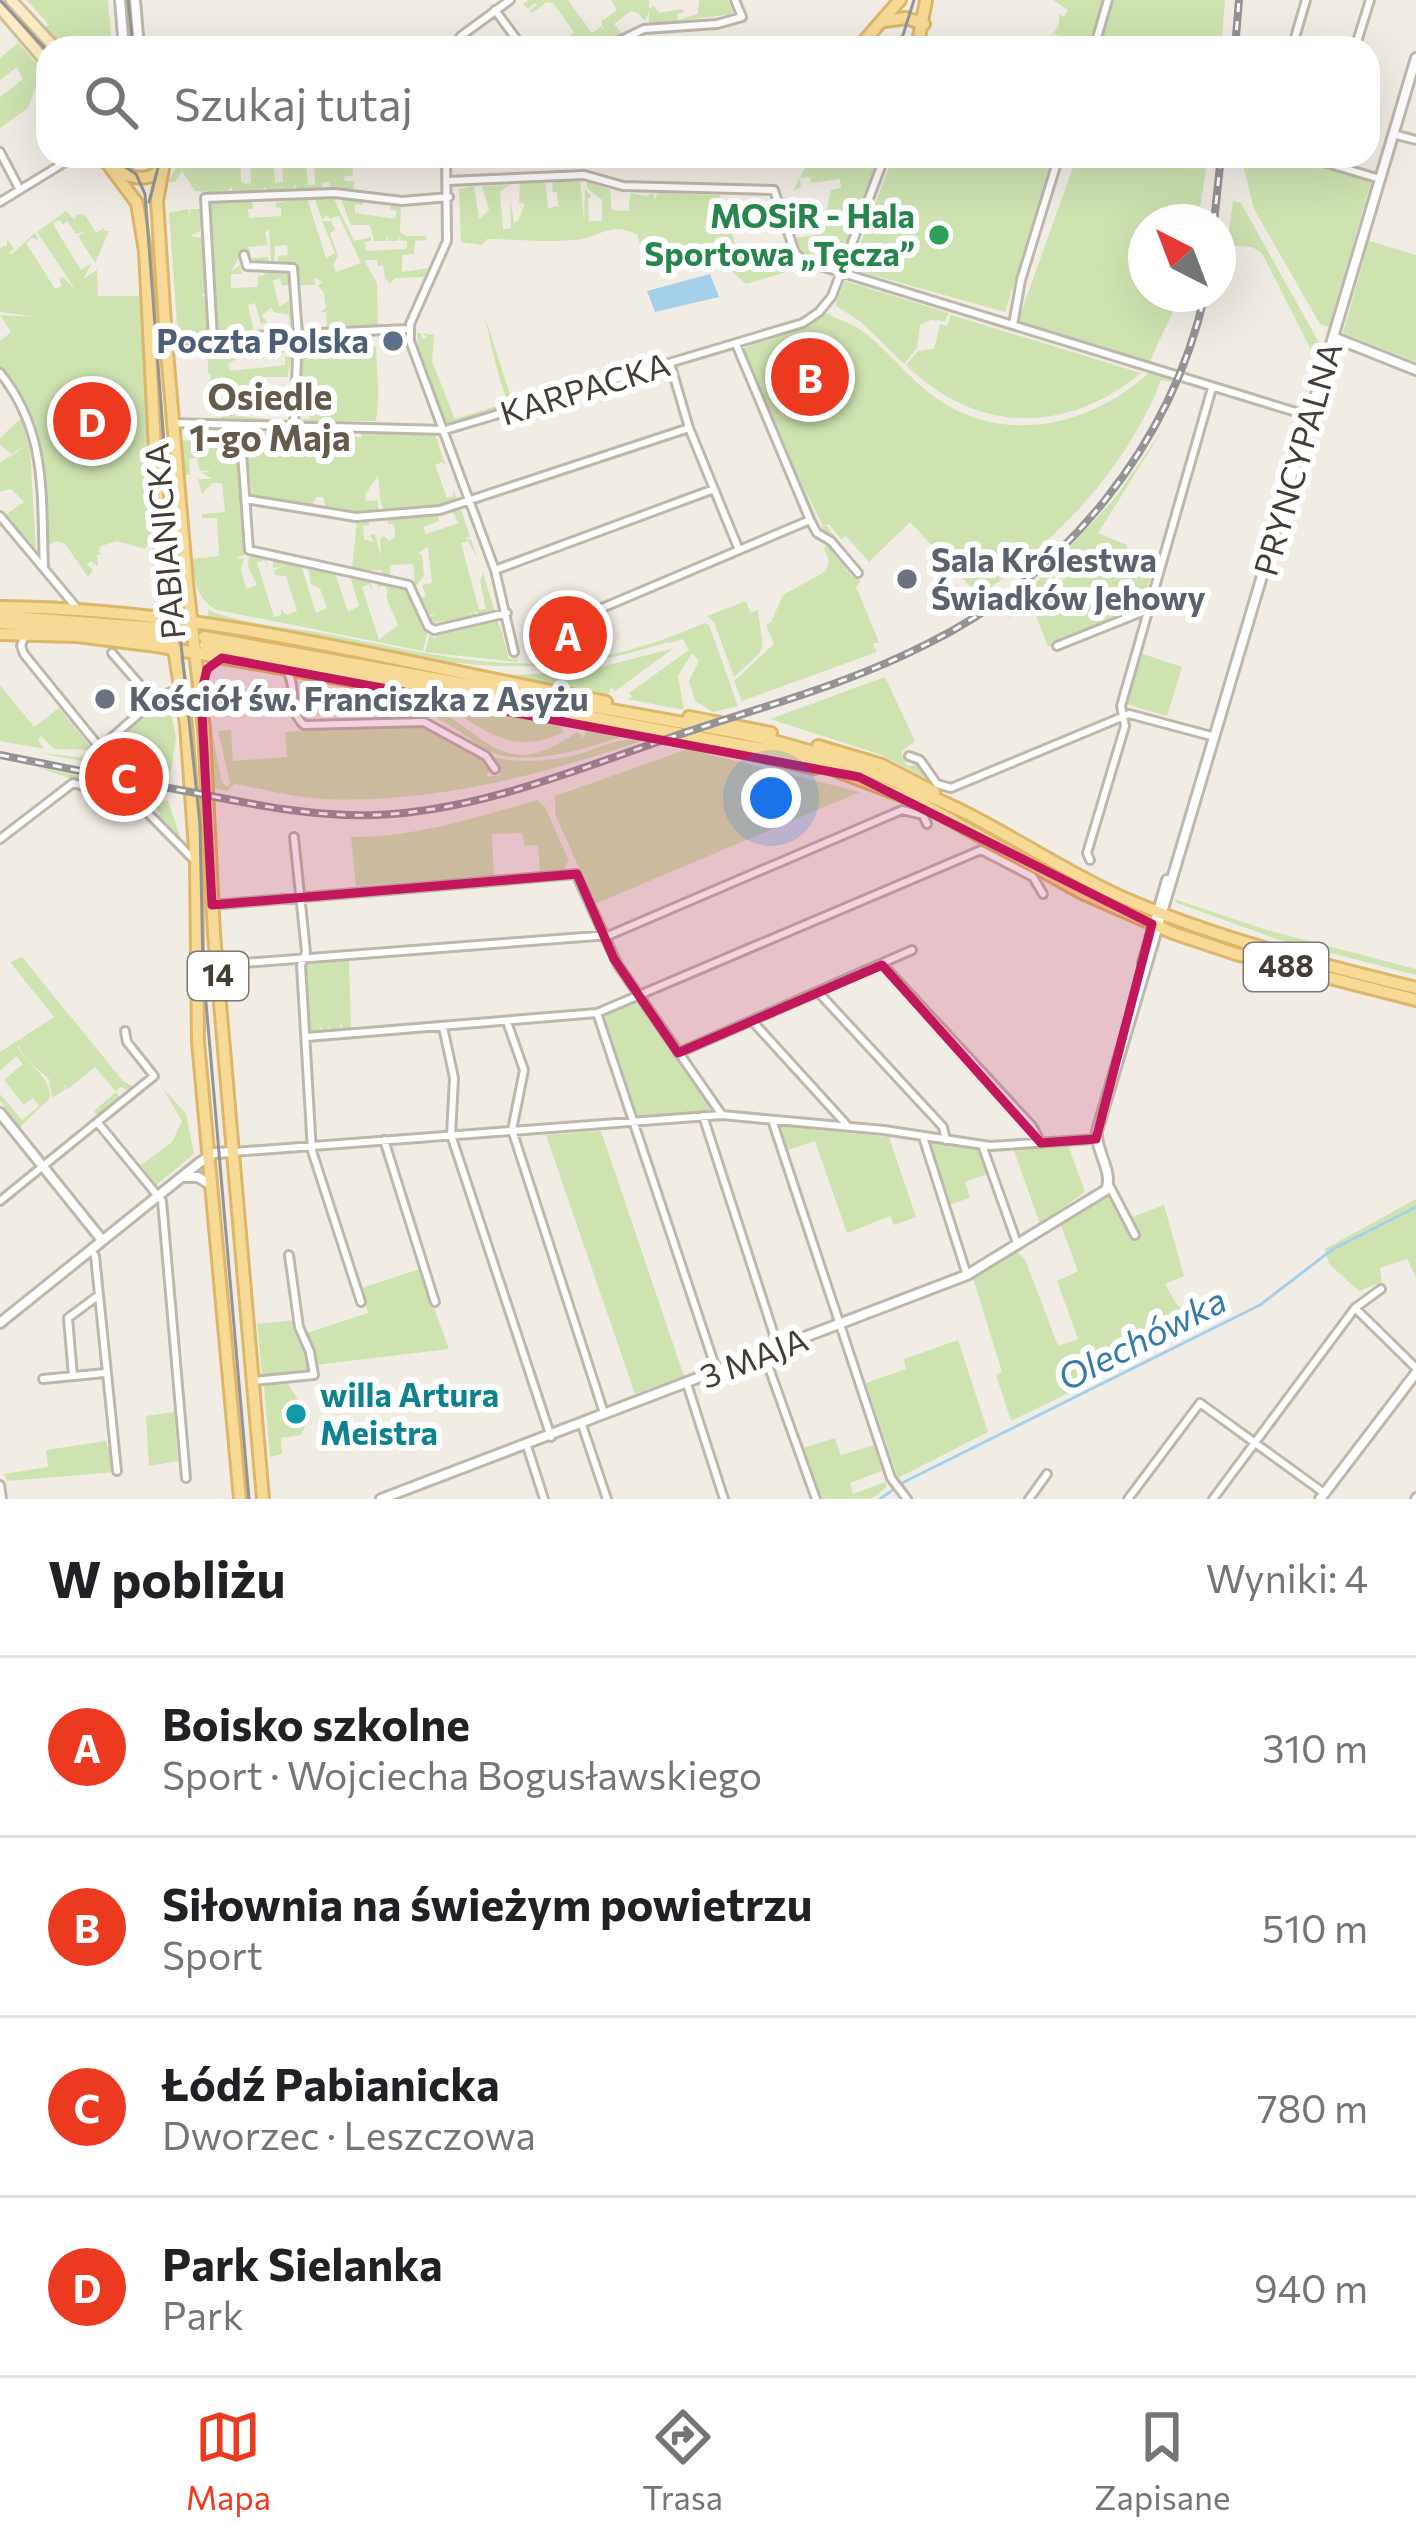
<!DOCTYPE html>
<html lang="pl">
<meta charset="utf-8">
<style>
:root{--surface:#fff;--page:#f6f6f6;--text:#202124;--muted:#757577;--line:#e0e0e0;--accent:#ec3a21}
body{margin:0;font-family:Commissioner,sans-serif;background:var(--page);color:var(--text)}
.compass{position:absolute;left:1128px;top:204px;width:108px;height:108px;border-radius:50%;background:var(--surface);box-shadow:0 12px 48px #0002;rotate:318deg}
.you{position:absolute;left:771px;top:798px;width:42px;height:42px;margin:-30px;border:9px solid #fff;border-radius:50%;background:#1a73e8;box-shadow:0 0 0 18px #1a73e833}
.badge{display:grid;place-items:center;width:78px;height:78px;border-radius:50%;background:var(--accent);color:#fff;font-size:39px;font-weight:700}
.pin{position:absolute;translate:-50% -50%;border:6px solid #fff;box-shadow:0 3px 12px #0006}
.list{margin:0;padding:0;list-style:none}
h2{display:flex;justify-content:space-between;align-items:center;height:156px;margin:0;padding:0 48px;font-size:51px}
h2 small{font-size:39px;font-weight:400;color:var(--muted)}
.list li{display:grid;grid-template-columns:78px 1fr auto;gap:36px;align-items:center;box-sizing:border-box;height:180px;padding:0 48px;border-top:3px solid var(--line)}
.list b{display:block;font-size:45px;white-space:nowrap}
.list p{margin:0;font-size:39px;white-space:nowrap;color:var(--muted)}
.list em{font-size:39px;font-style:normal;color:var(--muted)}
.icon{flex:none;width:66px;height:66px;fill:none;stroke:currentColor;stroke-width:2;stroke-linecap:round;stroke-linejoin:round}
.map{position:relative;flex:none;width:1416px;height:1499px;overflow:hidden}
.search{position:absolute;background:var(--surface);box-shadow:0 12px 48px #0002;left:36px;right:36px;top:36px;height:132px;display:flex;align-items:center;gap:30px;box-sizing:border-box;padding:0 42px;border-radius:36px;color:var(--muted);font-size:45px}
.sheet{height:876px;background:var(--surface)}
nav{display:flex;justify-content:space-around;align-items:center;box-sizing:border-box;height:168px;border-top:3px solid var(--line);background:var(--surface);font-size:33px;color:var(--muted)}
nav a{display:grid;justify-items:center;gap:6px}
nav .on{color:var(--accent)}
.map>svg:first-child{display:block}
</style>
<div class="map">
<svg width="1416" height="1499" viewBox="0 0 1416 1499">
<rect width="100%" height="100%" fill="#f1ede5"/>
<path fill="#cee3b0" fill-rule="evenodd" d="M27 0H108L112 48H61L45 27 49 25Z
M529 0H568L592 33 601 27 604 30 601 22 617 10 611 0H649V9L654 6 659 13 682 9 684 12 677 14 678 20 698 14 699 0H728L734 14 649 24V11L645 21 638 13 631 11 614 24 622 34 597 48H558L574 32 553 3 547 2 532 13 529 11 537 5 535 3 528 9 523 4Z
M1053 0H1105L1087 48H1061L1065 40 1055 34 1051 36 1059 25V14L1064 17 1068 10Z
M1113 0H1225L1221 48H1100Z
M18 43 46 74 38 81 28 108 0 128V97L23 79 17 67 0 80V58Z
M183 156H241V181L245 184 251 183 250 156H273L275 183 283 182 282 156H305L308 185H315L314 156H325L328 168H353V175L343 177 345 181H354V191L330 189 329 182 322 183V189L295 190 296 184 291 190 267 191 266 187 259 191 232 193V187L225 193 195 191 182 171 175 182H168Z
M818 156H883L838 267 804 257 794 238 821 234 831 190 841 188 840 179 811 183 810 177 800 178 801 187 793 191 806 166Z
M893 156H1054L1005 312 851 269Z
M1077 156H1208L1198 222H1146V294H1181C1174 314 1152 351 1150 364L1018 321Z
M1241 156H1295L1372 179 1329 327 1320 324 1254 209Z
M580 178 584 221 585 189 592 197 588 198 589 221H602V200L587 188V181L610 190 612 210 629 211 630 193 646 196 653 193 655 201 657 193 720 195 724 219 729 217 736 251 785 265 789 244 795 261 810 265 746 284 719 260 642 251 637 234C605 221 603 238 573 240 543 243 516 239 487 239L482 245 461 242 459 189 472 186 462 184 477 185 474 186 479 219 489 210 482 186 511 185 500 191 503 230 511 228 510 197 514 223 518 221 525 204 519 202 520 180H545L548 208 558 206 557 192H552L553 180Z
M317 195 327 200 333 197 354 241 371 237V241L365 242 366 251 407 249V241L400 240 399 235 398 241H388V235L386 241H374L370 225H351L341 199 363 201V205L355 204V213L395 219 397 211 390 209 391 206 401 207 400 232 406 236H426L427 240 415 241 414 254 402 255V272L428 268 424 277 395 278 390 284 386 278V284L383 265 378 266 377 260H364L377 283 378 325 327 329 326 312H320L326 308 324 293 318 286 322 282 314 277 315 285H298L295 263 278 262V256L288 255 287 245 275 246 274 262H271L269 229 265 232 268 245 247 247 250 250 251 258 268 257 269 263H251L249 251 241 253 231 272 240 265 242 274H231V288L258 287V276L265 275 262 269 283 270 286 277 284 266 291 271 293 284 282 286 280 278 273 281 279 307 290 300 293 330H290L289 315 273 312 272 307 262 315 272 331H268L265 323 261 324 255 303 248 305 254 332 243 333 242 326 236 333 216 334 208 201 247 199 253 204V209H248L249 218 281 216V208L276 207V203ZM315 199 322 220 327 215 330 219 339 216 361 263 336 272 333 265 338 256 330 233 335 230 331 221H322L335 253 326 258 308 201Z
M1233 201 1241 203 1322 348 1311 350 1262 253 1252 247 1227 245Z
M188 209 190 217V209H200L202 230 190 236 203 238 207 292 202 295 207 300 210 334 178 338 169 213Z
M66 211 74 220 77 214 85 215 96 233 104 228 102 221 105 231H109L95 263 78 236 87 231 76 234 67 221 63 225 59 220 53 224 81 270 92 263 83 279 97 270 98 296H139L142 284 152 538 145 549 117 541 101 546 98 552 102 554 97 555 98 567 91 561 87 564 93 570 88 577 65 544 56 541 48 545 45 541 39 437 29 408 0 368V341L11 332 0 315 38 317 0 312V248L7 245V239L14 248 9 253 12 254 35 233 39 240 32 238 26 243 55 289 62 286 59 279 63 277 75 289 37 232Z
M1369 241 1416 255V362L1343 333Z
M845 281 949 313 945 321 931 320 920 325 917 348 904 364 861 322 835 305Z
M826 313C841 322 851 322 865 333 893 355 912 383 942 402 1011 446 1094 423 1150 372L1172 379 1170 382 1161 380C1127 469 1056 541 979 596L910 522 869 562 846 536 841 539 829 524 823 526 804 487 820 527 827 526 839 542 819 530 741 349 804 328Z
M951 315 1141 373C1066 435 976 434 906 365L918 351 934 349 940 324 947 326Z
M485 317 514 407 451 425 444 420 419 357 417 333H421L422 339 427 338 423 333 434 335 432 361 455 419 509 402C502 395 489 336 485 317Z
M346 341 347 347H325L343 349 344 358 371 355V346H376C377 371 380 393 376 421H300L298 414 302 419H310L311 378H303L302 399 298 398 300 344Z
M283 347 284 353 264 354V359H236L228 364 230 371 285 365V357L280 356 292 357 287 377H265V400L270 401V408L246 407V403L230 407V415L278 420 221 419 218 402 232 389 230 380 209 388 211 373H208V356L228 352 247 355 248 350Z
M21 418 30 451 36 549 5 515 24 502 11 489 0 492V463L25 446 11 454 0 444V438Z
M1164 428 1098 533 1127 545 1126 560 1153 568 1143 604 1048 647 1029 597 1007 620 1021 599 1115 498Z
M188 430 237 434 243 536 240 539H243L244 555 236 558 244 559 241 569 246 589 257 585 248 567 249 556 266 559 268 566 264 560 257 563 274 617 281 615V609L286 615 297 611 286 576 275 575 274 571 282 566 273 568V559L301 565 316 613 327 608 320 589 311 584 308 567 335 573 348 612 359 606 351 579 370 581 373 592 369 584 362 587 379 640 398 625 386 597 388 591 385 586 378 587V583L407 589 427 633 423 651 217 610C195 598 196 582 191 559L219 556 217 518H202V514L225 512 222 483H212L202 494 198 479H212L202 473 212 470 200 471 197 460 200 457 189 459 190 475H184L181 441 189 440Z
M282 432 285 438 286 433 349 435 352 439 353 435 361 438 362 433 435 435 446 466 442 462 435 465 447 498 453 496 454 491 458 502 428 510 386 511 381 505 378 475 365 495 366 501 378 500V512L371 514 326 509 323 497H316L313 505 252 496 245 433Z
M460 507 470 536 465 540 471 539 477 558 468 541 461 543 479 610 486 609 480 581 483 573 495 612 481 615 473 610 477 616 472 617 470 612V617L432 623 430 617 436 613 429 615 421 598 426 596 422 585 432 583 428 547 418 553 422 555 424 576 415 587 413 564 390 565V578L382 576V570H352L357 520 360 523 369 521V525L363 526 364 539 374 542 370 535 375 534 381 556 380 539 384 536 389 541 395 537 394 524H388L387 518 438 515 439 521 423 527 426 534 459 523 451 510Z
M827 544 852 577 856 575 861 581 856 587 879 642 873 644 877 652 742 701 734 681 774 644 766 625 771 622 783 595 826 571 829 561 824 549Z
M746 601 750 613 758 610C763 656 771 642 734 677L714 622 707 616Z
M209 610C244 625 289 627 327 634 476 663 557 687 705 623L709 625 738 706 713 712 695 701 689 681 699 661 692 653 678 676 684 710 627 699 632 697 629 693 689 650 683 639C671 644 670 641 658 645 505 695 359 645 207 617Z
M498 618 509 659 517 658 518 662 425 652 430 634 433 638 437 637 434 634 497 620 501 631Z
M674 648 615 691 611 687 608 696 486 676 582 672Z
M1140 653 1182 667 1167 716 1126 704Z
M885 677 915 741 901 752 907 766 920 765 929 780 882 755 770 719Z
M306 679C345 686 389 689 426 705 487 730 501 786 577 732L584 738 587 727 629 734C590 747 551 761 509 757 485 754 463 732 443 721 406 699 342 681 299 683Z
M0 685 34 727 59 708 93 750 54 749 41 736 38 739 44 749 0 741Z
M168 695 176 738 171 772 155 763V775L39 753 88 758 108 747 124 761 140 751 125 730Z
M427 696 568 723 560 726 564 732C503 761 477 720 427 696Z
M406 705 496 758C520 763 553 761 576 755 599 748 620 736 644 740 546 774 431 804 326 799 295 798 264 789 234 784L228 791 212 788V732L222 783 228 787 230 783 218 731 231 730 233 761 287 757 285 732 426 725 483 757 490 769 486 777 501 775C490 752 432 717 406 718Z
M688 749 860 792 595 904 555 814V796Z
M36 767 152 790 151 799 168 801 181 839 157 820 160 814 155 808 151 813 142 802Z
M537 800 545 807 569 861 564 869 540 871 538 845 525 846 522 833 492 834 494 875 356 886 351 837C414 838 477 817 537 800Z
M1174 899 1267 930 1416 969V975L1277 939 1177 903Z
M22 957 123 1081 134 1087 128 1090 120 1087 116 1091 120 1099 98 1116 94 1111 116 1092 95 1067 68 1089 62 1082 66 1089 52 1098 49 1079 27 1060 17 1044C24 1065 51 1074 50 1098L20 1127 0 1101V1094L22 1120 39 1106 33 1098 24 1105 4 1080 23 1064 16 1056 0 1071V1052L54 1017 10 962Z
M349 957 351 1030 342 1031 341 1023 339 1031 330 1032 329 1025 327 1032H323L321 1025 320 1033 310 1035 305 963Z
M638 1000 712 1105 711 1111 637 1117 602 1016Z
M162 1087 186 1114 194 1154 156 1185 141 1165 172 1142 182 1121Z
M780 1126 889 1137 916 1217 894 1225 890 1216 847 1233 815 1141 788 1150Z
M601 1131 684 1376 635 1394 546 1135Z
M932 1143 978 1149 987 1174 965 1182 970 1198 945 1206 928 1148Z
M1068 1145 1085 1192 1040 1224 1013 1148Z
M1109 1194 1132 1239 1140 1235 1132 1217 1164 1205 1184 1276 1165 1284 1177 1305 1207 1326 1011 1421 996 1375 1002 1372 973 1278 1017 1252 1025 1259 1058 1346 1078 1339 1057 1281 1078 1271 1060 1223Z
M1416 1199V1277L1407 1259 1380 1268 1382 1282 1359 1291 1329 1264 1325 1249Z
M420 1269 449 1349 315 1365 304 1334 368 1313 362 1288Z
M295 1320 305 1345 310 1371 262 1374 257 1324Z
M958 1340 988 1432 898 1478 866 1383 906 1369 904 1359Z
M287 1382 302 1407 294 1405 289 1410 290 1428 305 1426 301 1435 281 1438 282 1454 270 1457 264 1385Z
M174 1412 178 1461 149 1466 146 1416Z
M835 1438 841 1455 874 1445 882 1471 850 1483 853 1494 885 1482 887 1487 871 1499H820L802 1448Z
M106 1441 109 1451H113L115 1472 7 1481 4 1474 48 1467 46 1450Z"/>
<path fill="#a4d0eb" d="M710 274 719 297 655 312 647 291Z"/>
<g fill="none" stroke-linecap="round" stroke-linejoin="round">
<path stroke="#a4d0eb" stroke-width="3" d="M880 1499 904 1482 1260 1305 1333 1249 1416 1207"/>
<path stroke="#cecac2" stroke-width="10" stroke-dasharray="10 5" stroke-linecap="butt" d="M157 628 204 637
M158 636 205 645"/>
<defs>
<path id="minor" d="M495 10 523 48
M452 48 461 36 510 0
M605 48 644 29 717 24 742 17 735 0
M1094 48 1108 0
M1292 48 1306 0
M1355 48 1370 0
M1393 134 1416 140
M0 152 20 190
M446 156 447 241 410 324V341L495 570 514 652
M1303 156 1380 179
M448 181 584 175 623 186 774 190 795 253 804 261 1309 416
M0 202 75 156
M244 255 247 266 293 268 298 335 294 427
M1013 325 1021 280 1059 156
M213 339 205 198 335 193 402 201 449 197
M166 340 408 329
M736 344 810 520 817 533 831 541 858 573
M670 363 689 428 739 550
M0 373C48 432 41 496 44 568
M173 423 445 430 803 323 819 312 832 296 885 156
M240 425 249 550 409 585 428 626 434 630 507 613
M245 499 356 517 440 510 689 428
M0 516 76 607
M495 570 714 489
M602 608 810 520
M24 637 21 646 24 654 100 748 158 697 179 689
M1057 646 1147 610
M112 653 153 700
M287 671C298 689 287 710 304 725L424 722 486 756 495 769
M909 756 920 760 937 784 951 788 1129 714 1215 737
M294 837 306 952 301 965 312 1151 361 1302
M0 839 73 783 138 803 195 861
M1090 860 1087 853 1125 726 1121 706 1212 388
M212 905 576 874 618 965 722 1115
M217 965 610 935 902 810 923 815 927 824
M883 965 1032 1126 1041 1143
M819 993 943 1127 946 1140
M597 1013 717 1372
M507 1022 524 1070 512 1130 604 1413
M754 1023 846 1124
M443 1027 454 1078 451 1135 551 1437
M307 1037 597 1013 981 850 1033 877 1043 894
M678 1053 912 950
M703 1116 778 1347
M772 1120 891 1478 907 1499
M98 1123 162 1201 186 1478
M923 1137 967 1275
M384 1140 435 1302
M982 1145 1017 1243
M233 1152 722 1115 884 1130 990 1146 1096 1139
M1109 1185 1135 1235
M0 1201 154 1076 127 1042 125 1031
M91 1249 95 1256 117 1471
M1355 1308 1416 1368
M764 1354 816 1499
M73 1376 68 1318 99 1295
M43 1379 105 1373
M253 1381 314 1375 310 1352 299 1327 289 1255
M687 1384 724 1499
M582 1425 607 1499
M527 1446 544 1499
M0 1485 2 1499
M1029 1499 1047 1474
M1128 1499 1200 1403 1324 1493
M1213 1499 1355 1308 1381 1289
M1415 1499 1416 1497"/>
<path id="tertiary" d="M120 0 124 48
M135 0 139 48
M1333 337 1416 370
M1143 963 1167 880
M0 1113 102 1240
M182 1177H198L211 1185
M0 1323 199 1163 214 1153 233 1152
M381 1499 967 1275 1106 1190C1114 1172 1095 1151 1097 1131L1416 58
M1320 1499 1416 1373"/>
<path id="secondary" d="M11 0 55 48
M0 8 48 64"/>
<path id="primary" d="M885 21 906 18 924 24
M858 48 900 0
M917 48 926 0
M99 156C120 177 155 192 168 156
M110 167 137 203 145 251 161 568 186 724 196 863 198 1042 240 1499
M163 168 157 201 166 340 187 583 204 729 214 934 263 1499
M0 607C206 608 405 664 606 702
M0 616 157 628
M0 623 158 636
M0 634 77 636 157 646 714 745 815 768
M204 637 734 732C812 748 886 775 958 809 1013 836 1064 871 1119 896 1214 938 1315 963 1416 988
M205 645 795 755 919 802 1082 893 1173 933 1236 954 1416 1000
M689 717 771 733
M818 746 882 765 934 792"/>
</defs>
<use href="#minor" stroke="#bfb7ab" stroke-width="12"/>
<use href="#tertiary" stroke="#bfb7ab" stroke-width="14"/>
<use href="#secondary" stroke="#cfbf97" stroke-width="15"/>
<use href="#primary" stroke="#dcb669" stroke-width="16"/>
<use href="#minor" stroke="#fff" stroke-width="6"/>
<use href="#tertiary" stroke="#fff" stroke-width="8"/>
<use href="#secondary" stroke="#fbecc5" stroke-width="9"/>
<use href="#primary" stroke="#f8da97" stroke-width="10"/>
<path stroke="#949494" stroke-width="3" d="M0 0 48 52
M128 0 133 48
M894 48 903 35 914 0
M108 156 136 174 145 194 175 587 200 824 203 968 249 1499
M149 202 161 156"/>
<defs>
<path id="rail" d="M1235 48 1239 0
M1214 222 1221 156
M0 755C65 768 130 781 196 793 255 805 314 817 375 815 478 811 575 770 672 737 757 708 847 685 927 644 1065 576 1171 445 1205 294"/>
</defs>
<use href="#rail" stroke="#949494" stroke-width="8"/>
<use href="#rail" stroke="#fff" stroke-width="3" stroke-dasharray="9" stroke-linecap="butt"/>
</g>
<path fill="#c2185b" fill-opacity="0.2" stroke="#c2185b" stroke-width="9" stroke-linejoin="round" d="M222 658 859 777 1152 924 1096 1139 1041 1143 882 965 678 1053 614 959 577 874 212 905 201 694 207 669Z"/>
<circle fill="#2e9e5b" stroke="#fff" stroke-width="4.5" cx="939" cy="235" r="12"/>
<circle fill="#5c6f8a" stroke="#fff" stroke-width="4.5" cx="393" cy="341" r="12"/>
<g fill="#6b7280" stroke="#fff" stroke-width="4.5">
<circle cx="907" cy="579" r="12"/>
<circle cx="105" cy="699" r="12"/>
</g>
<circle fill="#0f9aa8" stroke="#fff" stroke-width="4.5" cx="296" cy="1414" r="12"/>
<g text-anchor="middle" stroke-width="12" stroke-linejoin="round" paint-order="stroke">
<g fill="#fff" stroke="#7b7772" stroke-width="3">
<rect x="1244" y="943" width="84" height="48" rx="9"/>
<rect x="188" y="952" width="60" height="48" rx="9"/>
</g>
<g font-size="30" font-weight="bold" fill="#433d35">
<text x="1286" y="977">488</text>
<text x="218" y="986">14</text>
</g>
<g font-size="33" font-weight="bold" fill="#27864d" stroke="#fff" text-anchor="end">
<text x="915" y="228">MOSiR - Hala<tspan x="915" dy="38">Sportowa „Tęcza”</tspan></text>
</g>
<g font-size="33" font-weight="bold" fill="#4e5e75" stroke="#fff" text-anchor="end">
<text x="369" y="353">Poczta Polska</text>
</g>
<g font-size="33" fill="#433d35" stroke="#fff">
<text transform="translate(585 389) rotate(-17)" y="12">KARPACKA</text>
<text transform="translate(1298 459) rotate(-74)" y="12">PRYNCYPALNA</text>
<text transform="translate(165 541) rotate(-95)" y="12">PABIANICKA</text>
<text transform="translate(754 1358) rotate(-21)" y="12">3 MAJA</text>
</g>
<g font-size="33" font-weight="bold" fill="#5b616d" stroke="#fff" text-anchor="start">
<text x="931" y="572">Sala Królestwa<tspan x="931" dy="38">Świadków Jehowy</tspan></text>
<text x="129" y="711">Kościół św. Franciszka z Asyżu</text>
</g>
<g font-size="33" font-weight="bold" fill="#0d838f" stroke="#fff" text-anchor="start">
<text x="320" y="1407">willa Artura<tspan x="320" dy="38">Meistra</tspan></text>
</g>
<g font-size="36" font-weight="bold" fill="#655b4d" stroke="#fff">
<text x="270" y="410">Osiedle<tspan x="270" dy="41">1-go Maja</tspan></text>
</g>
<g font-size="36" font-style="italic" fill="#357ba8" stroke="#fff">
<text transform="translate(1142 1339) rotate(-27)" y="13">Olechówka</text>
</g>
</g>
</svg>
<svg class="compass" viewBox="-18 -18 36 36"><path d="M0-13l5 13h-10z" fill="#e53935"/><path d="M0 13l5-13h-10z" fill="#757577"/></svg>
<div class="you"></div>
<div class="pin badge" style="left:568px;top:635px">A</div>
<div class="pin badge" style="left:810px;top:377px">B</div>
<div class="pin badge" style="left:124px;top:777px">C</div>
<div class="pin badge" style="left:92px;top:421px">D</div>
<div class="search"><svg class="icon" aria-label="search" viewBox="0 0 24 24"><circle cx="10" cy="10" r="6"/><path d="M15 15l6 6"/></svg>Szukaj tutaj</div>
</div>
<section class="sheet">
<h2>W pobliżu<small>Wyniki: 4</small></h2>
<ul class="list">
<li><span class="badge">A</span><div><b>Boisko szkolne</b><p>Sport · Wojciecha Bogusławskiego</p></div><em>310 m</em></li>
<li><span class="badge">B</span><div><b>Siłownia na świeżym powietrzu</b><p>Sport</p></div><em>510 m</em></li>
<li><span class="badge">C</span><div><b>Łódź Pabianicka</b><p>Dworzec · Leszczowa</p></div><em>780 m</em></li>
<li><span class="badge">D</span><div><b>Park Sielanka</b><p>Park</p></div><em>940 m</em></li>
</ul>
</section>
<nav>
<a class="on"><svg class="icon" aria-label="map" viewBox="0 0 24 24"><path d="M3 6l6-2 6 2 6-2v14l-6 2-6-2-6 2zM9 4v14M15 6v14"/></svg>Mapa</a>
<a><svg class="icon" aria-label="directions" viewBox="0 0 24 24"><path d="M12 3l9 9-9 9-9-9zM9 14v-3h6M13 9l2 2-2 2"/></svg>Trasa</a>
<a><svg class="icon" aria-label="saved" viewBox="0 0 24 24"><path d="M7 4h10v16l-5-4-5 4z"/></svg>Zapisane</a>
</nav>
